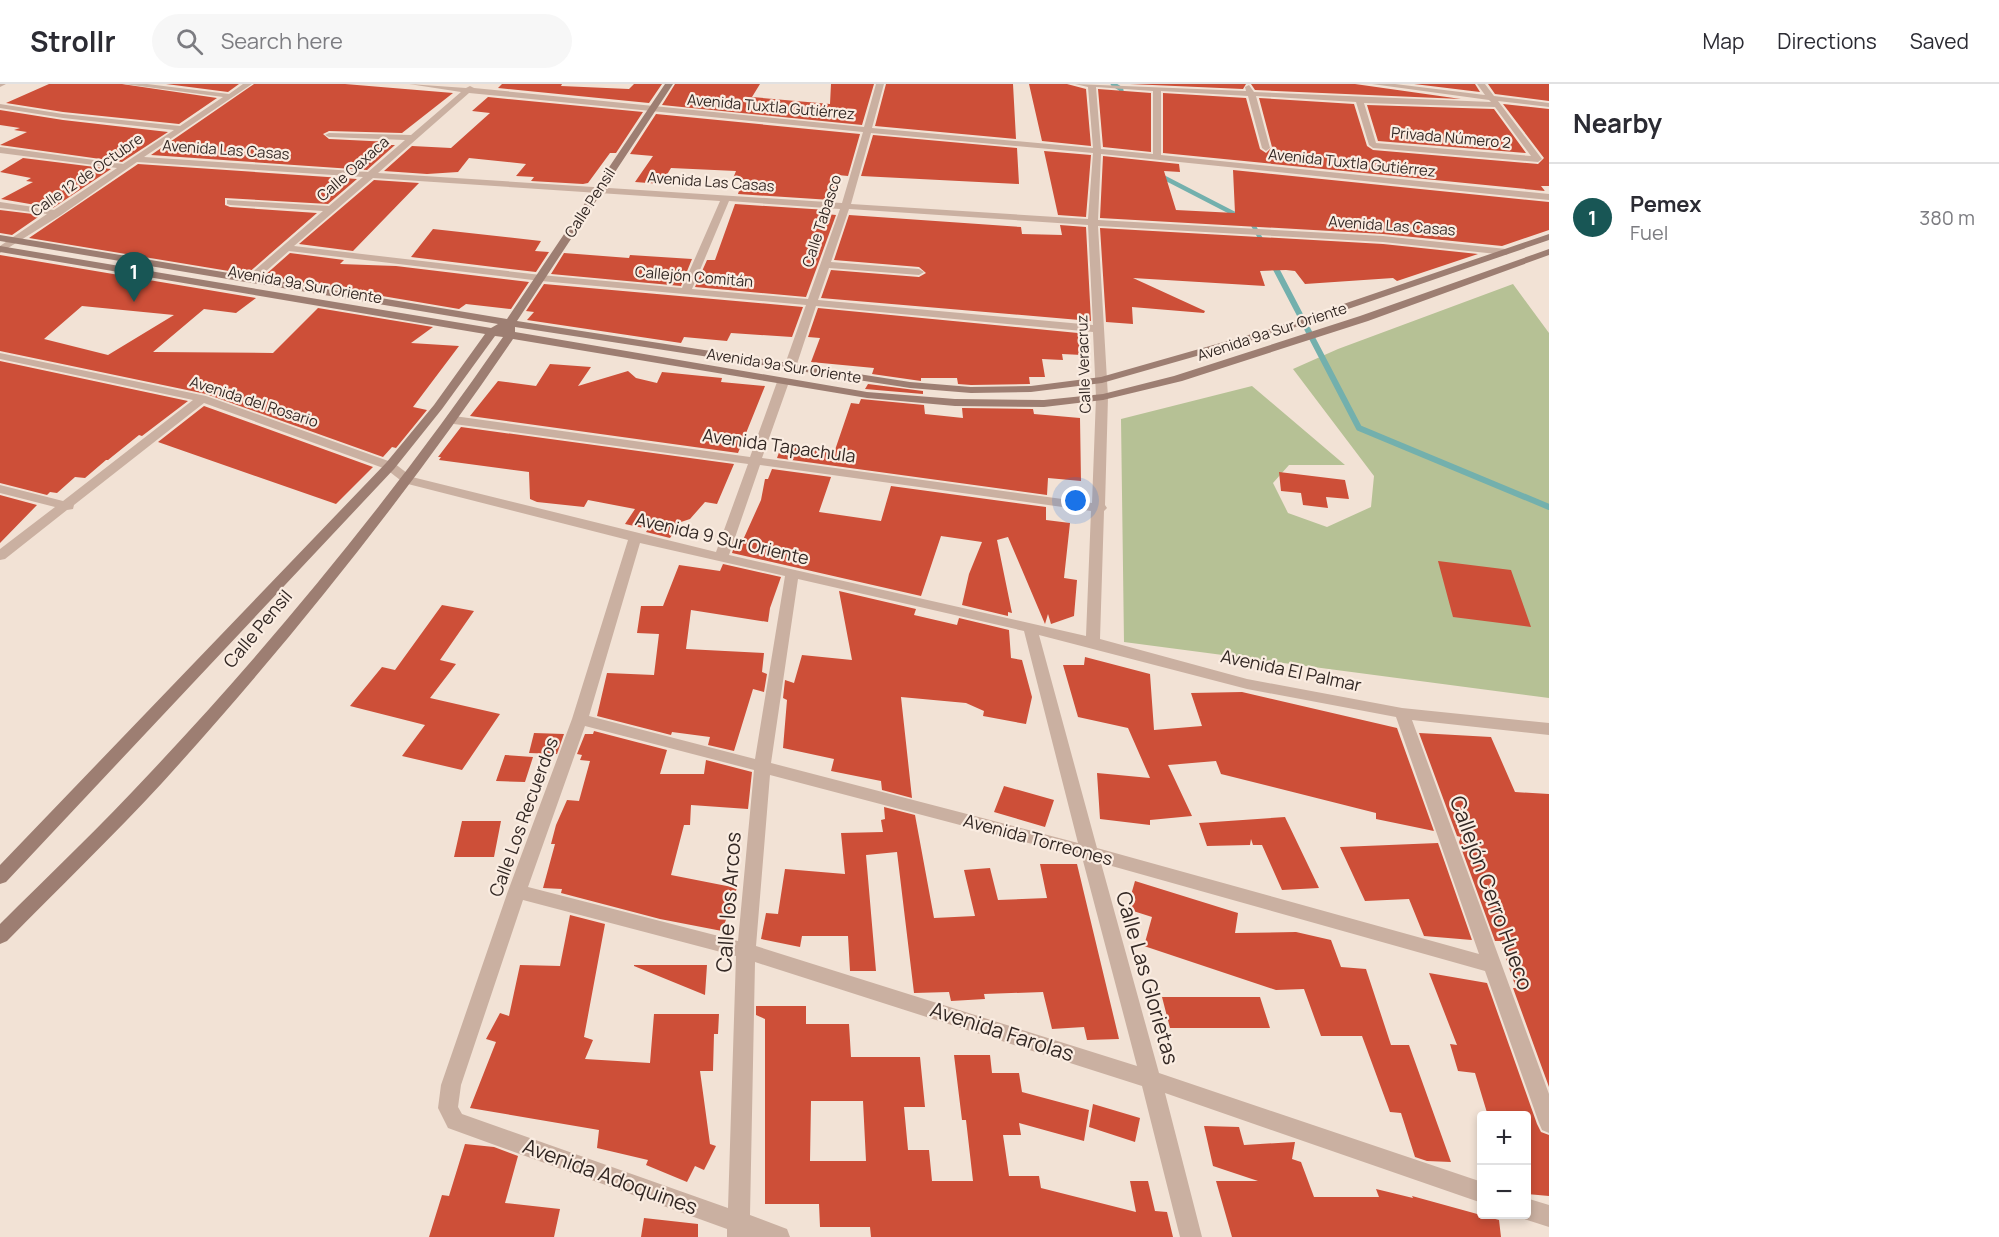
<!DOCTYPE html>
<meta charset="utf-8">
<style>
:root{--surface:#fff;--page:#f7f7f7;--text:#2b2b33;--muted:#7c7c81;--line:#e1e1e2;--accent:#185655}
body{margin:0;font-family:Manrope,sans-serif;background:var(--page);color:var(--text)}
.controls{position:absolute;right:18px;bottom:18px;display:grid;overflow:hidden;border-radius:6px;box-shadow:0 3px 9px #0003}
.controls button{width:54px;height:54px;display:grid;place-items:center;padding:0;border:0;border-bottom:2px solid var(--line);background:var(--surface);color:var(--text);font:30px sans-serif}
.you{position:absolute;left:1076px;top:417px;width:21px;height:21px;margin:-15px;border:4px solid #fff;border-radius:50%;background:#1a73e8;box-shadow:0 0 0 9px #1a73e833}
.badge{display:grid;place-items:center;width:39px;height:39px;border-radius:50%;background:var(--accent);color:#fff;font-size:20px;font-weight:700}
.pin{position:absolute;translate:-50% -50px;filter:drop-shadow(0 2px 3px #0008)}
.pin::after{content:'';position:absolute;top:32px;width:21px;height:18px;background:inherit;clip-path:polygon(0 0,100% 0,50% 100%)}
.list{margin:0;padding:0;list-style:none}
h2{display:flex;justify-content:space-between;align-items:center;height:78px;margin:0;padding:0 24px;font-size:26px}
h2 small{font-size:20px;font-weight:400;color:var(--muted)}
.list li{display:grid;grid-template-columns:39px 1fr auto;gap:18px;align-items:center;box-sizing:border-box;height:108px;padding:0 24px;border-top:2px solid var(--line)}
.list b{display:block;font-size:22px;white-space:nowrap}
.list p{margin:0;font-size:20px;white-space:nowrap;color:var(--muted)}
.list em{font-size:20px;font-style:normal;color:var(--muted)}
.icon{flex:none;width:33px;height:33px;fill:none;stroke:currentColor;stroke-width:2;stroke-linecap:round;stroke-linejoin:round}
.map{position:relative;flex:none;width:1549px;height:1153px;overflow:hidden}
header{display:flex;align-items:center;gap:36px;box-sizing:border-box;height:84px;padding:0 30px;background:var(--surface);border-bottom:2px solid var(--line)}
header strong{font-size:28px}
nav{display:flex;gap:33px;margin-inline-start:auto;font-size:21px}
.search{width:420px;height:54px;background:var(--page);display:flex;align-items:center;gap:15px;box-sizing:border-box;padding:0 21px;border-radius:33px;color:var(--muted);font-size:22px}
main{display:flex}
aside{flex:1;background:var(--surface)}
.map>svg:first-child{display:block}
</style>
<header>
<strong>Strollr</strong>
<div class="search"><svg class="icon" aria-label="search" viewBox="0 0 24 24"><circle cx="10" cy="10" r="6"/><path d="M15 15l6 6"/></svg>Search here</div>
<nav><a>Map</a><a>Directions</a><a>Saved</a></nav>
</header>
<main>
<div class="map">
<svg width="1549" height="1153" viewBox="0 0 1549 1153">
<rect width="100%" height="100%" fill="#f2e2d5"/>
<path fill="#b6c195" d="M1513 200 1549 249V614L1124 558 1121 335 1252 302 1345 381H1289L1273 399 1288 429 1327 443 1371 423 1374 392 1293 285 1338 265Z"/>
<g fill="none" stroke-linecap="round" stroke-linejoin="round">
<path stroke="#73b0ad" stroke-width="4.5" d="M1113 0 1121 5 1123 16
M1159 91 1252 139 1264 161
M1273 179 1276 185"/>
<path stroke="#73b0ad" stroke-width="6" d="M1275 183 1359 344 1549 423"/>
</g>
<path fill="#cd4f38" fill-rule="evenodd" d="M49 0H122L217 14 179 40 63 28 6 19Z
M166 0H239L228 8Z
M254 0H345L453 9 402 49 329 47 323 50 329 55 391 58 387 61H395L367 86 151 71Z
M502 0H562L561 2 629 5 634 0H662L649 19 498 4Z
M675 0H760L752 13 830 20 831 0H874L862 41 662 21Z
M886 0H1013L1016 55 875 42Z
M1029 0H1067L1086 5 1091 62 1042 57Z
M1130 0H1246L1243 5Z
M1251 0H1355L1461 15 1255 6Z
M1414 0H1475L1480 8Z
M1488 0H1549V17L1495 10Z
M1098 5 1151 9V68L1103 63Z
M1163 9 1246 14 1260 65 1266 69 1272 63 1259 14 1354 20 1367 62 1373 66 1538 80 1544 74 1503 20 1549 25V102H1541L1545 107 1163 69Z
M488 13 643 28 616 69H610L588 99 583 100 531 97 534 93 516 92 526 80 469 74 458 88 427 90 384 87 412 62 451 64 490 29 472 27Z
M1367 21 1494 25 1526 69 1378 57Z
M0 26 63 36 168 48 122 78 0 61 27 48 14 46 20 44 0 41Z
M656 30 860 50 848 92 838 91 831 116 738 110 742 97H732L736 87 671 84 661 100 635 98 653 72 630 70Z
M873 51 1017 64 1019 100 861 92Z
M1044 67 1091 71 1086 133 1058 131Z
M1103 72 1179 80 1180 88 1164 87 1176 126 1235 129 1233 86 1549 118V146L1502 162 1383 150 1100 134Z
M23 74 111 85 53 124 1 115 33 98 26 97 31 94 0 88Z
M138 80 357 95 328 120 225 114V121L230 123 317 129 247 190 29 154Z
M374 96 419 99 353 167 299 160Z
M735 120 827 126 826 130 836 131 806 213 695 203 707 176H715Z
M0 126 41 131 12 151 0 149Z
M849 131 1021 143 1022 150 1062 151 1060 141 1086 143 1091 237 821 214 831 186 919 193 926 189 919 183 834 176Z
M1100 144 1383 160 1478 170 1397 197 1393 194 1305 200 1295 187 1286 186 1260 187 1265 202 1133 194 1205 227 1204 229 1132 223 1133 240 1106 238Z
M433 145 541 157 535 167 549 168 536 188 411 173Z
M290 169 344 176 340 180 396 182 529 198 511 225 466 220 459 225 264 192Z
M564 169 629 174 630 171 692 175 681 202 551 190Z
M0 171 256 214 236 229 204 225 153 268 273 269 318 224 433 243 411 259 459 262 413 323 427 326 396 364 392 363 383 373 206 310 0 267ZM82 222 174 231 108 271 44 255Z
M544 200 803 223 792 253 731 249 727 257 684 253 681 259 527 236 534 228 526 227Z
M818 224 1078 249 1082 271 1062 270 1063 276 1042 275 1045 293H1029L1030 300 971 301 958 300 957 294H921V297L872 290 874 284 811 278 820 254 808 253Z
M0 277 188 317 142 352 139 351 108 376H106L85 394 75 393 57 409 50 408 47 411 0 399Z
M550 280 591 283 578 302 628 287 636 294 657 299 662 288 722 294 721 298 765 302 738 369 470 332 498 297 536 302Z
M868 300 923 307V310L865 305Z
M861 315 924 321 925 330 963 334 962 324 1033 325 1034 330 1080 334 1081 397 1048 394 1047 411 777 374 782 360 835 366 851 319 859 320Z
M204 322 373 383 336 420 158 358Z
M461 343 734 380 717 420 705 418 690 435 681 438 670 454 646 448 648 445 625 440 635 425 588 416 584 423 537 418 530 415 529 388 439 376 441 373H438Z
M772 385 831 393 819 428 881 437 891 402 1046 423V436L1070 439 1064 494 1077 496 1074 532 1051 540 1048 530 1045 540 1008 453 997 456 1012 529 1008 528V532L962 521 969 490 982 458 941 452 921 512 732 469 733 466 738 467 761 416 765 395H768Z
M1279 388 1345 396 1349 415 1326 413 1328 424 1303 421 1301 409 1281 407Z
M0 411 37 421 0 459Z
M1438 477 1511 486 1531 543 1453 533Z
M723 480 781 493 770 524 768 538 691 526 686 565 764 569 762 588 767 590 764 608 753 605 734 667 708 661 710 653 672 648 671 651 597 632 607 589 654 591 659 550 637 549 641 522H663L679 481 720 487Z
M839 507 916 525 914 531 957 541 959 534 1009 546 1011 574 1022 576 1032 613 1026 640 983 632 984 627 966 619 901 613 912 714 882 706 881 697 831 687 834 675 783 664 787 616 783 614 785 596 794 599 802 571 852 576Z
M442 521 474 527 440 576 456 580 430 614 500 630 462 686 402 672 425 641 350 622 382 583 395 586Z
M1085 573 1150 590 1154 646 1202 642 1191 609 1242 608 1397 644 1434 747 1376 735V729L1221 690 1216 677 1168 681 1192 732 1150 736V741L1100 735 1097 689 1150 694 1128 644 1078 633 1063 581H1084Z
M594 647 667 666 660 690H704L706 676 752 688 748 725 691 721 690 741H684L671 791 737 804 722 847 660 835 561 809 562 805 543 804 555 760H551L556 741 567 716 579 717 590 677 580 676 582 671 577 670 585 650H593Z
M534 649 564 650 557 670 529 669Z
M1419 649 1491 653 1515 708 1549 710V1003L1513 904H1516L1500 857H1495L1459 758 1461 753 1457 752Z
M505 671 533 673 525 698 496 697Z
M1004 702 1054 716 1045 743 994 728Z
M884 723 915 731 934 834 975 832 964 786 990 784 998 816 1047 814 1040 780H1077L1119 955 1087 956 1084 943 1052 945 1043 908 984 910 985 915 951 917 949 908 914 909 897 768 866 771 876 887H850L848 852H802L800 863 761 855 766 829 778 830 785 785 845 790 841 749 883 748 881 736 885 735Z
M1285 733 1319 804 1282 806 1262 761H1253L1251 755 1250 761 1207 762 1199 739Z
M462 737H501L494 773H454Z
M1438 759 1472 856 1424 852 1409 815 1365 817 1340 763Z
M1135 797 1238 829 1235 849 1296 848 1331 856 1341 883 1366 885 1391 961H1409L1451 1078 1427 1077 1415 1073 1401 1029 1390 1028 1362 952H1321L1304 905 1276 906 1144 862 1152 833 1127 825Z
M570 831 605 840 584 953 593 956 585 975 650 979 654 930H719L718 950H714L713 987H700L710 1060 716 1062 704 1086 695 1082 687 1098 646 1081 648 1076 597 1064 599 1046 470 1024 496 958 486 955 500 929 509 932 520 881 560 882Z
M634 881H707L705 911 634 882Z
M1429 889 1487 899 1537 1040 1541 1048 1549 1051V1112L1527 1110V1032H1488L1475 989 1458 987 1450 960 1457 961Z
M1162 913H1260L1270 944H1170Z
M756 922H806V940H849L851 973H920L925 1023H904L908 1066H929L932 1097H973L966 1036H962L954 971H990L992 989H1019L1022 1008 1089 1026 1084 1057 1019 1039 1021 1051H1003L1009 1092H1039L1041 1104 1136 1128 1130 1097H1148L1155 1127 1167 1128 1173 1153H871L870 1143H820L819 1120H765V935L756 931ZM811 1017H863L866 1077H810Z
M1093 1020 1140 1034 1135 1058 1089 1043Z
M1204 1042 1239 1043 1244 1061 1295 1058 1292 1075 1301 1078 1314 1113H1379L1376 1105 1413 1114 1412 1112 1499 1136 1501 1153H1232L1216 1097H1258L1213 1082Z
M465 1060 494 1063 518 1072 505 1119 560 1125 554 1153H429L442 1111 449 1112Z
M644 1134 698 1140V1153H641Z"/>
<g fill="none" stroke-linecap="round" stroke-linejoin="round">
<path fill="#cab0a1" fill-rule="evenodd" d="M0 0H6L0 3Z
M124 0H147L229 10 243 0H252L144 73 368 88 405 56 329 53 325 51 329 49 411 51 461 8 409 0 466 4 470 2 474 4 864 43 876 0H884L872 44 1093 64 1088 3 1075 0 1246 7 1245 3 1249 1 1254 8 1491 18 1489 16 1372 0H1395L1485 11 1477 0H1485L1494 12 1549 19V23L1498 17 1542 75 1538 78 1373 64 1369 61 1356 18 1256 12 1270 64 1266 67 1262 64 1248 12 1161 7V71L1549 110V116L1101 70 1098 136 1383 152 1506 165 1511 168 1506 171 1383 158 1098 142 1108 313 1105 421 1107 424 1104 427 1100 555 1247 595 1402 624 1549 639V651L1412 636 1549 1010V1049L1542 1046 1539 1039 1485 887 1101 779 1159 989 1482 1098V1119L1165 1009 1202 1153H1180L1142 1002 755 878 750 1131 787 1145 790 1153H727V1145L448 1044 438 1024 441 1001 508 807 572 635 628 456 404 399 386 385 204 319 74 421 73 425 67 426 5 475 0 476V465L55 423 0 409V401L63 417 193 316 0 275V269L206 312 394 379 412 393 716 468 748 380 454 340 448 336 454 332 750 373 777 298 783 295 789 298 762 374 1092 419 1096 313 1093 248 816 222 796 283 790 286 784 283 806 221 541 197 289 167 256 196H248V192L323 127 230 121 227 120V116L329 122 363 93 137 78 61 131 0 169V162L47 130 0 124V118L54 126 117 84 0 69V63L123 80 174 46 63 34 0 24V20L63 30 180 42 223 13ZM1096 3 1153 7V70L1101 65ZM469 9 863 48 842 119 378 89ZM1364 19 1495 23 1531 72 1376 59ZM871 49 1093 69 1088 135 851 120ZM373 94 720 117 682 204 541 191 294 162ZM729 117 840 125 808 215 692 205ZM849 125 1088 141 1093 241 818 216 829 184 919 191 924 188 919 185 831 178ZM760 381 1091 427 1086 552 729 471ZM640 459 785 492 755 675 589 632ZM798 495 1024 547 1078 759 771 679ZM1039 551 1247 605 1396 633 1479 870 1097 764ZM585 642 754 686 738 857 528 803ZM770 691 1082 773 1137 982 756 862ZM523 816 736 872 728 1124 462 1030 458 1023 461 1001Z
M1526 1114 1549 1121V1143L1518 1133 1517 1130H1526Z"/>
<path fill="#9d7e72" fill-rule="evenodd" d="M665 0H673L517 237 910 298 971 303 1031 302 1101 293 1276 243 1549 150V156L1284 247 1102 299 1031 308 971 309 910 304 515 243V248L867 308 955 315 1044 316 1103 310 1174 292 1360 232 1549 165V171L1368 237 1182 297 1103 316 1044 323 955 322 867 314 513 255C407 411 289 559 162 699 112 753 58 805 7 857L0 860V840C50 790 102 741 150 689 278 553 397 407 503 253L495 252 442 325 394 385 6 798 0 800V781L386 379 434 321 485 250 0 168V162L491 244 498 240 0 157V151L507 235Z"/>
</g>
<g text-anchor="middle" stroke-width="4.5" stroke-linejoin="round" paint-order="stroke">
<g font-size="15" fill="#332824" stroke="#faece1">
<text transform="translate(771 23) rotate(5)" y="5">Avenida Tuxtla Gutiérrez</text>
<text transform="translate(1451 54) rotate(5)" y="5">Privada Número 2</text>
<text transform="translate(226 66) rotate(4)" y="5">Avenida Las Casas</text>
<text transform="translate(1352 79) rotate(6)" y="5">Avenida Tuxtla Gutiérrez</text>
<text transform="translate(353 85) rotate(-41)" y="5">Calle Oaxaca</text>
<text transform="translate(87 91) rotate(-35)" y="5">Calle 12 de Octubre</text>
<text transform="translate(711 98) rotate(4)" y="5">Avenida Las Casas</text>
<text transform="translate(590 119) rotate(-57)" y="5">Calle Pensil</text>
<text transform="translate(822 137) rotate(-72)" y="5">Calle Tabasco</text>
<text transform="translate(1392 142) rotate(4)" y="5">Avenida Las Casas</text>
<text transform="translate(694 193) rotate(5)" y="5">Callejón Comitán</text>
<text transform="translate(305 201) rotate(10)" y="5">Avenida 9a Sur Oriente</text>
<text transform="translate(1272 248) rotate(-18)" y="5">Avenida 9a Sur Oriente</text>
<text transform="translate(1084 280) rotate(-92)" y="5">Calle Veracruz</text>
<text transform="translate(784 282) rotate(9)" y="5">Avenida 9a Sur Oriente</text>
<text transform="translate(254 318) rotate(18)" y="5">Avenida del Rosario</text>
</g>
<g font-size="18" fill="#332824" stroke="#faece1">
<text transform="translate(779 362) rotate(8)" y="6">Avenida Tapachula</text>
<text transform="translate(722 455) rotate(13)" y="6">Avenida 9 Sur Oriente</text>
<text transform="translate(258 545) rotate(-50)" y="6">Calle Pensil</text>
<text transform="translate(1291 587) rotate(12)" y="6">Avenida El Palmar</text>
<text transform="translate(524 733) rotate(-70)" y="6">Calle Los Recuerdos</text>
<text transform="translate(1038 756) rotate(15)" y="6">Avenida Torreones</text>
</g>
<g font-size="21" fill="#332824" stroke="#faece1">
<text transform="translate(1491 809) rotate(70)" y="7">Callejón Cerro Hueco</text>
<text transform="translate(729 818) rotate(-86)" y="7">Calle los Arcos</text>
<text transform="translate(1147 894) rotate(74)" y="7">Calle Las Glorietas</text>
<text transform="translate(1002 948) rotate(18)" y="7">Avenida Farolas</text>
<text transform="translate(610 1093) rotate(20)" y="7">Avenida Adoquines</text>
</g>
</g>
</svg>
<div class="controls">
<button>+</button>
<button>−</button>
</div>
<div class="you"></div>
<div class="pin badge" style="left:134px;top:218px">1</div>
</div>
<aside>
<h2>Nearby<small></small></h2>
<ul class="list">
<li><span class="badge">1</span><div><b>Pemex</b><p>Fuel</p></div><em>380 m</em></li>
</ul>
</aside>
</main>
